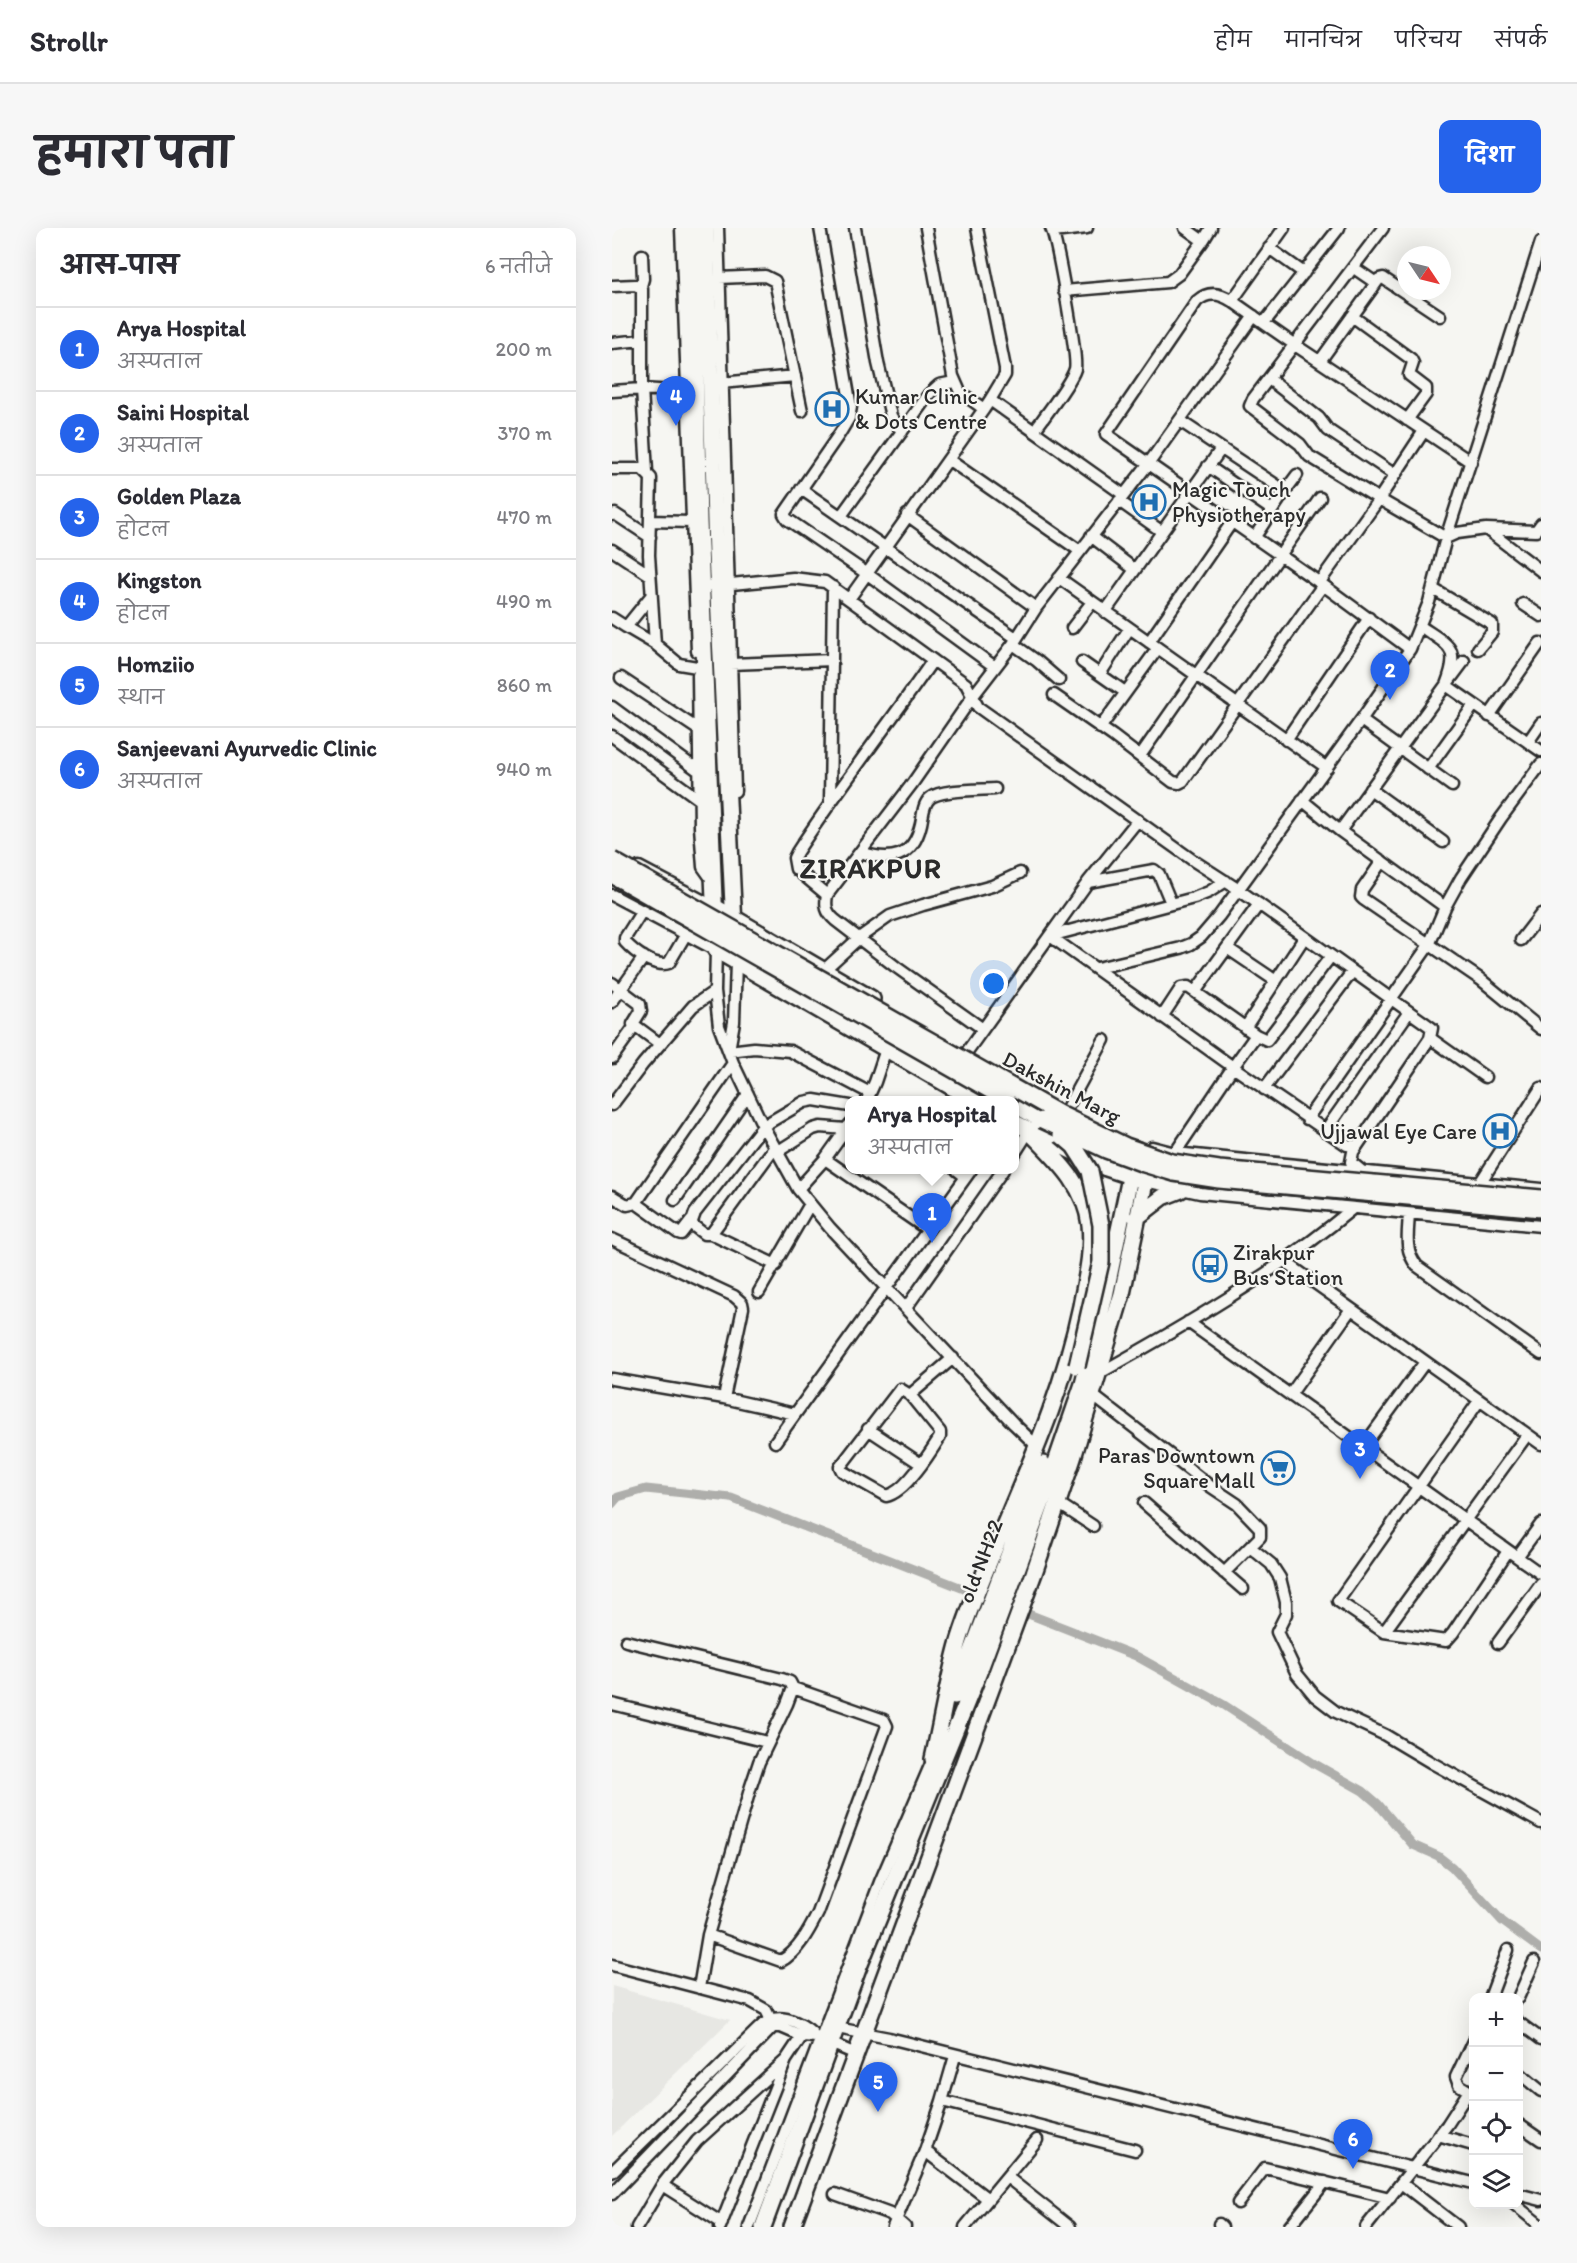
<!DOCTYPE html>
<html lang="hi">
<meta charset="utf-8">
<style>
:root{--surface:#fff;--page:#f7f7f7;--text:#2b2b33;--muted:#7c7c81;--line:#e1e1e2;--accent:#2563eb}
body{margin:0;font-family:Itim,"Playpen Sans Deva",sans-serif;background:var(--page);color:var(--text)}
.controls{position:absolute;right:18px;bottom:18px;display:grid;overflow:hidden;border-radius:12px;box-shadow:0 6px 24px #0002}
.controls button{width:54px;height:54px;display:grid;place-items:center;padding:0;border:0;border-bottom:2px solid var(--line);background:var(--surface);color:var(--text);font:30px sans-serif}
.compass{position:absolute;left:785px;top:18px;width:54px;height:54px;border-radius:50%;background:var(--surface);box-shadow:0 6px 24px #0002;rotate:125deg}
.you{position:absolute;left:382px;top:756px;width:21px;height:21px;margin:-15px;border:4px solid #fff;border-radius:50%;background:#1a73e8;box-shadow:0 0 0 9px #1a73e833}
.badge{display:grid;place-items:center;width:39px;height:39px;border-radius:50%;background:var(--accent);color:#fff;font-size:20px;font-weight:700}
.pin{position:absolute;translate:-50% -50px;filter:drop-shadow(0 2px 3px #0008)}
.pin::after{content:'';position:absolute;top:32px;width:21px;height:18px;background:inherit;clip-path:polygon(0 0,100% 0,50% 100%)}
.popup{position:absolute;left:233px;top:868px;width:174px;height:78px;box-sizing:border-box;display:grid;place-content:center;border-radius:12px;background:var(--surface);filter:drop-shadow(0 2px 4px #0005);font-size:20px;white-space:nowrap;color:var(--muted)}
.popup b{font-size:22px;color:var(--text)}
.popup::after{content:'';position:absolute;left:50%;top:100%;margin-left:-12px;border:12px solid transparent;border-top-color:var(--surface)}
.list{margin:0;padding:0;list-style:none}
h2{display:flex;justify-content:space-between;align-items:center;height:78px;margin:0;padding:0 24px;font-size:26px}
h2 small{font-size:20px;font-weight:400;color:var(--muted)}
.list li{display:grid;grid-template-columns:39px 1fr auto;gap:18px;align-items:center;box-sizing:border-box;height:84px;padding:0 24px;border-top:2px solid var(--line)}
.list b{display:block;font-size:22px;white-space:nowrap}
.list p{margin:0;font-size:20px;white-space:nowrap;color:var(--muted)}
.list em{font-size:20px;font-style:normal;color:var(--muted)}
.icon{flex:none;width:33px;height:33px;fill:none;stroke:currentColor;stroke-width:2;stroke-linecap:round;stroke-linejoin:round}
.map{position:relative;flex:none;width:929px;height:1999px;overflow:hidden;border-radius:12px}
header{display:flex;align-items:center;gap:36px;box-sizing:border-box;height:84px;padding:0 30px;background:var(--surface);border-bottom:2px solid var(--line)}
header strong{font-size:28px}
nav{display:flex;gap:33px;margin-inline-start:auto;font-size:21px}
.intro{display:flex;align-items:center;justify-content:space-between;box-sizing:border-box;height:144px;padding:0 36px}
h1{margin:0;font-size:42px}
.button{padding:15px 27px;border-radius:12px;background:var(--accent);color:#fff;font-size:21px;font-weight:700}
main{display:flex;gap:36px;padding:0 36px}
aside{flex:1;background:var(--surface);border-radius:12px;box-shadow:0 6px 24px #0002}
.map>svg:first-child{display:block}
</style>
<header>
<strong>Strollr</strong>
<nav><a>होम</a><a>मानचित्र</a><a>परिचय</a><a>संपर्क</a></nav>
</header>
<div class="intro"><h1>हमारा पता</h1><a class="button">दिशा</a></div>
<main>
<aside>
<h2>आस-पास<small>6 नतीजे</small></h2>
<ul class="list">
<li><span class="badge">1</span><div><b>Arya Hospital</b><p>अस्पताल</p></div><em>200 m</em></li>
<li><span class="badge">2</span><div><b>Saini Hospital</b><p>अस्पताल</p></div><em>370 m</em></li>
<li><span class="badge">3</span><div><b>Golden Plaza</b><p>होटल</p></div><em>470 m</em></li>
<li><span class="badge">4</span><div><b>Kingston</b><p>होटल</p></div><em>490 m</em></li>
<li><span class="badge">5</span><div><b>Homziio</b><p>स्थान</p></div><em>860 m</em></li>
<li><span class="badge">6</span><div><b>Sanjeevani Ayurvedic Clinic</b><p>अस्पताल</p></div><em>940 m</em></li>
</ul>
</aside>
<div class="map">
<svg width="929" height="1999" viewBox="0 0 929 1999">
<rect width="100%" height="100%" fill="#f6f6f2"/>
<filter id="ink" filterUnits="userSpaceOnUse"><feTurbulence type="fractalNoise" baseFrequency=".0167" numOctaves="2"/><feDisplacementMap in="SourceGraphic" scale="12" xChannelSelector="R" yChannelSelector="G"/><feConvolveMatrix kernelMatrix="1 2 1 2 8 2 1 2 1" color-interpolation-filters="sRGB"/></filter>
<g filter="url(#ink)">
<path fill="#e7e7e3" d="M0 1758 118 1792 0 1908Z"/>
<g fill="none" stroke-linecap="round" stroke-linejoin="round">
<path stroke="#aeaeab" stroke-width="9" d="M0 1276 6 1269 34 1261 119 1270 524 1428 612 1477 701 1535 751 1563 766 1576 801 1617 826 1628 840 1639 890 1693 929 1722"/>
<defs>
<path id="minor" d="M69 0 85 423
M106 0 123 563
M208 0 239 179 237 190 228 205 172 286 175 291 254 345 383 439
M243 0 266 135 279 188 290 204
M314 0 341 148 348 164 372 181 378 172 512 267
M365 0 393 140V147L378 172
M573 0 591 13 599 0
M672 0 620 73C608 65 596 63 585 73L494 206 711 357 798 421
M771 0 641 171 638 178 688 216 697 228 767 271 812 203
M441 4 475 0
M657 20 692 45
M742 40 764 55
M107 50 153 48 163 53 190 183
M0 58 24 57 30 61V161L35 244
M29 58 31 51 30 27
M452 63 556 54 567 46 591 13
M620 73 683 117 859 234
M740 88 799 131 801 135 797 147 814 160V166L795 192
M652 95 727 0
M0 115 30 112
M708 133 767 51 771 50 828 88
M657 151 707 190 716 202 783 247
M109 155 183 148
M0 163 30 161 78 164
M568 193 673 263 642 310
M422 203C432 189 459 155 463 141 466 130 445 12 439 0
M337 232 468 323
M596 238 660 282
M0 241H30L39 250 37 327 43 416 67 436 85 439
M189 261 404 410
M673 263 685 247
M507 273 549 303
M0 287 3 286 38 309
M295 287 424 380
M229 288 317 166 327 157 342 154
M38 293 79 294
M875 301 924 303 929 296
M479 308 522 341
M0 322 38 347
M447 350 715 540
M707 355 767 271 834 310 845 305 874 301 929 343
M99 358 181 350 213 354 354 456 366 479 582 633 627 662 820 800 818 810 741 924 739 934 751 944
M821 361 880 396V404L866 421
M237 371 372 181
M911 376 929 388
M493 384 609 221
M0 390 14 399 39 368
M14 399 43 416
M460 400 480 374
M537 414 620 294
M401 416 425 433 447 452
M852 433 834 457 929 523
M470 434 513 464
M118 436 220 432
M488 446 517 401
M86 447 88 599 91 639 101 653
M9 450 87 502
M442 467 501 508 561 554 567 555 571 553 711 357
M0 479 87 543
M877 488 928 415
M749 492 840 558
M488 500 546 420
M0 508 88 572
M674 512 757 390
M916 514 929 495
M528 528 708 270
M816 541 862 477
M758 561 831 614
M690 572 728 603 834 457C849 419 837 418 808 398
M218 575 221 359
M728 603 833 679
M248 624C278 634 301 631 309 596 311 587 311 576 318 570 329 561 368 562 383 561
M770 633 750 662 749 669 751 671 868 751 929 801
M27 639 103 679
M476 654 542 642 547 646 559 675
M0 667 104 722 103 763 107 798 121 835 151 898 186 961 218 1000 402 1196 426 1219
M215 667 184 641 182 630 185 624C228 558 277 496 321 432
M30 683 13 710V714C22 724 43 740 57 735L74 706
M438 708 621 839 563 925
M438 708 582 670 597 664 614 653
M909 712 929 686
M615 720 664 753
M485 740 569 720 579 716 589 709 607 688 749 492 798 421 817 374 834 310 929 14
M211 743 247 710 278 688 311 677 380 658 408 645
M0 755 28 776 29 783 21 796 48 816
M583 764 644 807 655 812 719 728
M0 774 32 729
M550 789 569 760 576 759 583 764 647 676
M633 800 692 710
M371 801 284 739 223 692C214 684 213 678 215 667L300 556 361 468 401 416 424 380 537 235 642 88
M644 807 621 839 735 917 744 918
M818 810 873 849
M117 822 122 794 124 734
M117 823 142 820 178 823 258 865
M354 825 476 654 526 592
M0 830 23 798
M652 861 740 744
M255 872 263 854 274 821
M0 877 31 836 81 778 103 763
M454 882 492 812
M695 891 817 717 833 679 849 650 889 590 929 536
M713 903 797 784
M540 919 563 925 929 961
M162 920 99 1006H92L79 996 83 985 151 898 192 874 202 872 238 878
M165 924 201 901 208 899 234 901
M403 925 417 903
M213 931 316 1002
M345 942 354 949
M533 953 588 965 929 998
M868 955 929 860
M186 961 213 931 238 896
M0 968 15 977 24 975 121 835
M63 972 136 866
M24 975 66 1005 69 1006 79 993
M797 986C796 1006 792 1022 805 1038L929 1126
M99 1006 164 1037
M0 1011 122 1068 130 1075 131 1080 112 1170
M672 1033 929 1216
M147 1064 198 976
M294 1080 391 942
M576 1094 929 1346
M486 1146C574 1097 662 1046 740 981
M0 1151 112 1170 183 1186
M479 1166 598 1258 625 1276 648 1300V1309L612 1345
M298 1167 328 1204V1209C318 1225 293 1265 274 1268L230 1243 228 1239 288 1161 298 1167 341 1130
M678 1167 739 1081
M867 1173 726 1373 772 1404 834 1413 841 1405 896 1323
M256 1201 309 1236
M163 1214 359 942
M751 1219 813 1134
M446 1275 481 1298
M532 1275 631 1361
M638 1319 659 1336 668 1350 674 1374V1386L665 1404 685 1446 703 1468 724 1484 773 1507 820 1535 929 1595
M905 1329 929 1296
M772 1404 915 1207
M14 1413 170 1451 178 1454 181 1460 175 1476 147 1534 139 1558 96 1707 87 1760
M886 1415 929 1356
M0 1476 155 1514
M96 1707 169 1733C186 1724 198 1701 206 1685L275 1498 272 1492 181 1460
M0 1737 138 1773 154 1782 159 1792
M878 1770 896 1722
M906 1770 922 1734
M906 1794 929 1811
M225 1800 277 1810 861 1955
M343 1828 330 1873 523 1922
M906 1844 929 1863
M857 1863 847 1857 844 1849 861 1813
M906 1896 929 1912
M826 1907 861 1917
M313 1923 376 1971
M0 1944 146 1801C149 1798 154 1794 158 1792 174 1786 195 1798 204 1809
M395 1949 458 1999
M789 1955 846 1999
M0 1966 161 1799H169L190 1808 204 1809 244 1826
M223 1966 278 1986 293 1999
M906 1966 929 1972
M626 1975 653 1940 778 1970
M902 1976 929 1998
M110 1995 50 1957 85 1913 174 1832
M607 1996 610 1999
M25 1999 50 1957
M108 1999 174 1832 194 1802
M137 1999 268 1654 321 1531
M281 1999 313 1923 330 1873
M353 1999 425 1912
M677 1999 713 1954
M754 1999 835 1897 857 1863 861 1865"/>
<path id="highway" d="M80 0 87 294 104 722 362 872
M94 0 104 325 122 698
M103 679 260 771
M403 877 430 892
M403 895 494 940 527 951
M524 990 551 969 569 962
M343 1468 431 1236
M321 1531C329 1496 335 1459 344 1424 351 1396 364 1366 375 1339 411 1250 449 1173 469 1078 474 1051 481 1024 478 997 473 956 444 931 417 903
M151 1999 246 1741 367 1444 432 1269 471 1156 493 1068 524 921
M180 1999 422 1345 461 1230 510 1066 539 925"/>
</defs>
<use href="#minor" stroke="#2b2b2b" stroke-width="15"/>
<use href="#highway" stroke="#2b2b2b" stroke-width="20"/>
<use href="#minor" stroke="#f6f6f2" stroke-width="10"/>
<use href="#highway" stroke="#f6f6f2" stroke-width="15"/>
<defs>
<path id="highway-bridge" d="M0 632 448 886 514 918 560 934 607 941 929 970
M0 647 395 872
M430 892 494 922 532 936 562 945 607 952 929 981
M449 907 462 918 478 943 489 997V1034L465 1138"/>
</defs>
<use href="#highway-bridge" stroke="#2b2b2b" stroke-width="20" stroke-linecap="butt"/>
<use href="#highway-bridge" stroke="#f6f6f2" stroke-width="15"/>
</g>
</g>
<defs>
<symbol id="hospital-ring" viewBox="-11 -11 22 22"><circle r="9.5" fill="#f6f6f2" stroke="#1f6fb2" stroke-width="1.5"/><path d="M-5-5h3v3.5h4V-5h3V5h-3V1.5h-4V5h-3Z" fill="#1f6fb2"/></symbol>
<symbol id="bus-ring" viewBox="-11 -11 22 22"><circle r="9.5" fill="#f6f6f2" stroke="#1f6fb2" stroke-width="1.5"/><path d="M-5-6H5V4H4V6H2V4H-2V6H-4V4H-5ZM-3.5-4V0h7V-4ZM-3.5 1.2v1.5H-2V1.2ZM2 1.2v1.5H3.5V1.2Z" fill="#1f6fb2"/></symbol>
<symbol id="supermarket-ring" viewBox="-11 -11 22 22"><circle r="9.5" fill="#f6f6f2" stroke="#1f6fb2" stroke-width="1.5"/><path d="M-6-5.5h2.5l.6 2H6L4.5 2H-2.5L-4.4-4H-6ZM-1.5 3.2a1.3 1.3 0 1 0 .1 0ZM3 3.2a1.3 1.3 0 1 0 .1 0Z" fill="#1f6fb2"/></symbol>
</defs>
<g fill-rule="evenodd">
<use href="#hospital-ring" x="201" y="162" width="38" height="38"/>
<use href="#hospital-ring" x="518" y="255" width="38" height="38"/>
<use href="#hospital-ring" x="869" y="884" width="38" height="38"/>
<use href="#bus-ring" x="579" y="1018" width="38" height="38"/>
<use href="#supermarket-ring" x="647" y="1221" width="38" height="38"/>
</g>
<g text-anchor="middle" stroke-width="4.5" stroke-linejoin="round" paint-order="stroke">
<g font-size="22" fill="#2b2b2b" stroke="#f6f6f2" text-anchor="start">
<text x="243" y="176">Kumar Clinic<tspan x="243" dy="25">&amp; Dots Centre</tspan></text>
<text x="560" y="269">Magic Touch<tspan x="560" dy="25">Physiotherapy</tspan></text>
<text x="865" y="911" text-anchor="end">Ujjawal Eye Care</text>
<text x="621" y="1032">Zirakpur<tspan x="621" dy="25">Bus Station</tspan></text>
<text x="643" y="1235" text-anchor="end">Paras Downtown<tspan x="643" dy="25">Square Mall</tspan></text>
</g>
<g font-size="22" fill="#2b2b2b" stroke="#f6f6f2">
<text transform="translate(450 859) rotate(28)" y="8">Dakshin Marg</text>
<text transform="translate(368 1333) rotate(-69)" y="8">old NH22</text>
</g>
<g font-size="28" font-weight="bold" letter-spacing="1.5" fill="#2b2b2b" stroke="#f6f6f2">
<text x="259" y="650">ZIRAKPUR</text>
</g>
</g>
</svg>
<div class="controls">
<button>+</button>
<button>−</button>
<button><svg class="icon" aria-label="locate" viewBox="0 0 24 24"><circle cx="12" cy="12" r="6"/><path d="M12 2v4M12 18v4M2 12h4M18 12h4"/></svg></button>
<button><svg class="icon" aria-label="layers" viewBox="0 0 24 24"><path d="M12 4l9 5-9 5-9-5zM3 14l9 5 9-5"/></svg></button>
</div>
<svg class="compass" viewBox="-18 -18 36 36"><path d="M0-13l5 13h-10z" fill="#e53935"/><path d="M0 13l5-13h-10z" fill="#7c7c81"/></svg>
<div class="you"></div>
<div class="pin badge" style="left:320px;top:1015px">1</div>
<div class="popup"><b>Arya Hospital</b>अस्पताल</div>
<div class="pin badge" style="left:778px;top:472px">2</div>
<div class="pin badge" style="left:748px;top:1251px">3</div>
<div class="pin badge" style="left:64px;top:198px">4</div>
<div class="pin badge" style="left:266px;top:1884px">5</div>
<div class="pin badge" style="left:741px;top:1941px">6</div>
</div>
</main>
